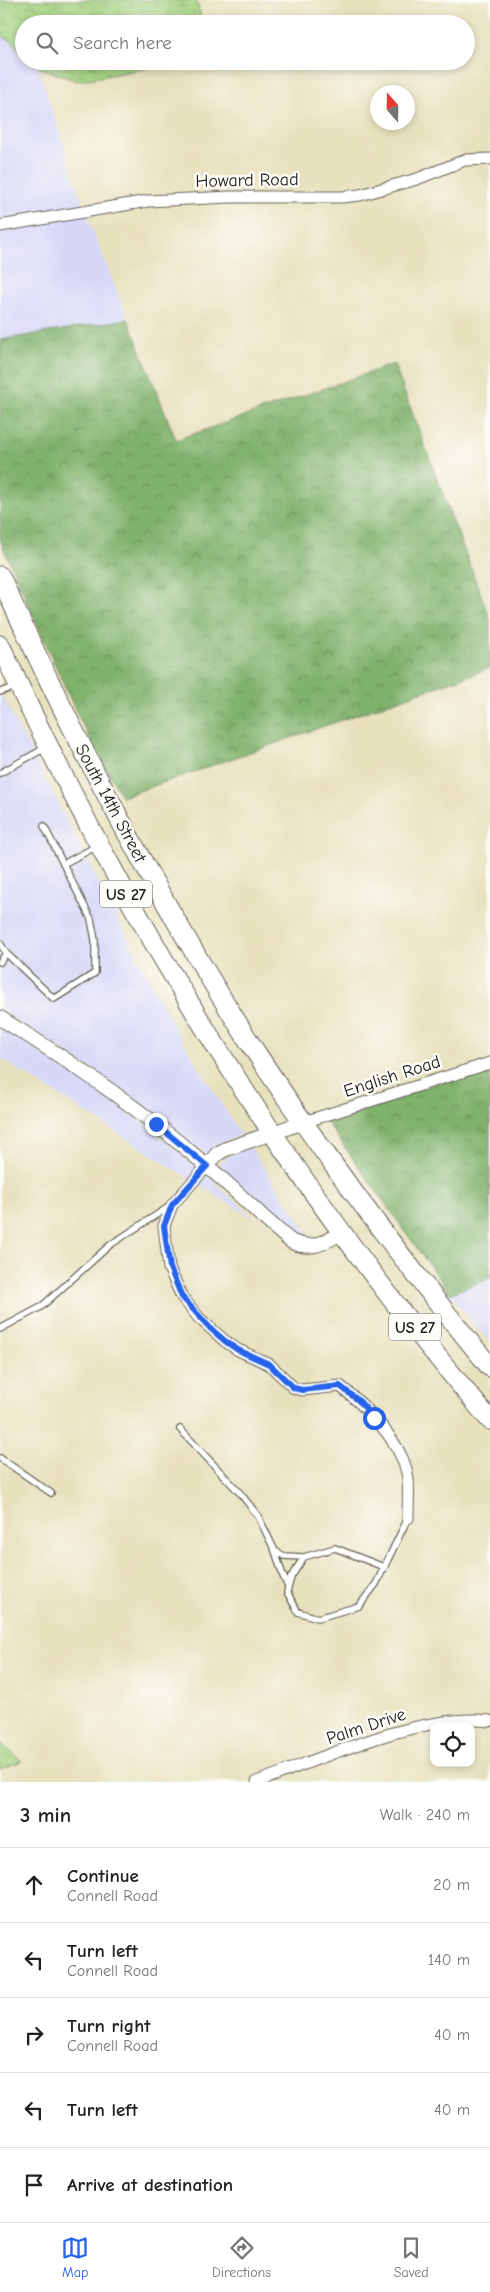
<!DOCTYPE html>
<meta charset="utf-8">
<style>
:root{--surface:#fff;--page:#f6f6f6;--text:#202124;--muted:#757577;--line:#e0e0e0;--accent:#2563eb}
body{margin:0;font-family:"Comic Neue",sans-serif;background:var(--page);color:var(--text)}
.controls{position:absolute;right:15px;bottom:15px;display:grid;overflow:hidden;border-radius:10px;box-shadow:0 2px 8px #0003}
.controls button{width:45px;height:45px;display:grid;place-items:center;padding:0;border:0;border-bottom:1px solid var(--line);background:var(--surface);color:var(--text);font:25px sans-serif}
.compass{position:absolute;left:370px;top:85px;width:45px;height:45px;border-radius:50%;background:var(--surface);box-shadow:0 2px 8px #0003;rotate:340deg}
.stop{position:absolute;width:15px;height:15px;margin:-11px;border:4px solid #2563eb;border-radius:50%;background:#fff}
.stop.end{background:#2563eb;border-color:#fff;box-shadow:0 1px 5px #0008}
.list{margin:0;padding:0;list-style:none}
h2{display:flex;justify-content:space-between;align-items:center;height:65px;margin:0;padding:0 20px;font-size:21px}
h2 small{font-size:16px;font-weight:400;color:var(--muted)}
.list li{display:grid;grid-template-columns:32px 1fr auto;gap:15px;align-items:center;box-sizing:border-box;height:75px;padding:0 20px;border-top:1px solid var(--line)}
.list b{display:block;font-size:19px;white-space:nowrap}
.list p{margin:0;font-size:16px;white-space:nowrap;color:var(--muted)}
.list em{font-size:16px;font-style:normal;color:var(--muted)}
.icon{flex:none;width:28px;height:28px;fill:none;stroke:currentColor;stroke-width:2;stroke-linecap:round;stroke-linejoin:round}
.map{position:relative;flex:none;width:490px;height:1782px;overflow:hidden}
.search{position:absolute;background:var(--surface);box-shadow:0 2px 8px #0003;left:15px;right:15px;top:15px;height:55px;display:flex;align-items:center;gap:12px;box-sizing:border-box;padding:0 18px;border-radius:28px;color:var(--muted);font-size:19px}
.sheet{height:440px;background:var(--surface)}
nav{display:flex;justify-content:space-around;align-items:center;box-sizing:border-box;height:70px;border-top:1px solid var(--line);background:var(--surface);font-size:14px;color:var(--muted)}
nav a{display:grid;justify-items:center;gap:2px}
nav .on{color:var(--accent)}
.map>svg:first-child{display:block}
</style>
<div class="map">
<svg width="490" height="1782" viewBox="0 0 490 1782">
<defs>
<pattern id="forest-crowns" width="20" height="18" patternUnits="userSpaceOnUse" patternTransform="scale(1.25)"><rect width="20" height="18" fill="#80b26c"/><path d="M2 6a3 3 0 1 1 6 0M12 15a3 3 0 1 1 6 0" fill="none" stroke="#689058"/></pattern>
<pattern id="wetland-marsh" width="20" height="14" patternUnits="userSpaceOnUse" patternTransform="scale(1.25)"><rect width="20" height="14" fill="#a1d07d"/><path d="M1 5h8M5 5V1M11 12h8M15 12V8" fill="none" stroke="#8ab26b"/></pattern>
</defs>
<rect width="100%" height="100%" fill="#fdfcf7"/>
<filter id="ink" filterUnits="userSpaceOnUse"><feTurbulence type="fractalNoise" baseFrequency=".02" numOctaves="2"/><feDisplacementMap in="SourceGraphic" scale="10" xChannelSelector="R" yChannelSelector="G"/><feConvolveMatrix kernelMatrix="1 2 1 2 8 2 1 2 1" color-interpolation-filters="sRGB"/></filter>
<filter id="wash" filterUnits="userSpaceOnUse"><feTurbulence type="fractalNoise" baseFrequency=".0096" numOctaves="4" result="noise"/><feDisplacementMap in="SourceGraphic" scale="20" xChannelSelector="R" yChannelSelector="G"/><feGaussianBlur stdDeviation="1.12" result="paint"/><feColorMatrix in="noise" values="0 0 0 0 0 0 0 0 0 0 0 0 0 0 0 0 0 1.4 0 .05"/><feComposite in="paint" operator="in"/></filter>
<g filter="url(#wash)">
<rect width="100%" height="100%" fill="#e8e1be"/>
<path fill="#d7d7f8" d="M0 28 5 39H9L24 54V61H31L38 67 85 211 128 319 0 340Z
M0 692 175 1029 241 1135 223 1142 206 1156 108 1080 0 1010Z
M0 1026 39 1050 146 1125 203 1171 258 1222 0 1058Z
M250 1147 312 1239 294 1236 217 1166 230 1155Z
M490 1278V1343L450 1294Z"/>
<path fill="url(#forest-crowns)" stroke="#4e6744" d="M128 319 176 440 394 364 490 619V668L122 797 78 716 0 540V340Z
M490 1065V1278L450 1294 326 1121Z"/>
<path fill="url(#wetland-marsh)" stroke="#5e764c" d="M0 0H196L203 24H24V54L9 39H5L0 28Z
M31 61H156L148 68 77 81 38 67Z
M0 1743 22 1761 0 1769Z"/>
</g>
<g filter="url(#ink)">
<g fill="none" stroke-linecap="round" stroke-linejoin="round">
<defs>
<path id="service" d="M0 692 17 686
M0 773 47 747
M63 864 97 846
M0 943 6 953 0 962
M6 953 54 999 95 973V940L91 919 44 826
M0 1329 41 1307 110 1245 170 1206
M180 1429 240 1493 258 1516 275 1551
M0 1458 51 1493
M384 1567 335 1548 304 1557 291 1577 287 1592 298 1612 318 1618 359 1606 376 1584 408 1518
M288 1587 283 1576 275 1551 284 1556 304 1557"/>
<path id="minor" d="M0 226 148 201 230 197H342L360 195 417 179 465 160 490 159
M304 1122 490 1063
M207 1166 172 1205 164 1226 169 1268 182 1297 199 1318 225 1341 238 1350 269 1364 294 1388 302 1390 340 1386C366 1406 404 1444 408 1479 409 1492 408 1505 408 1518
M257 1782C321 1759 422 1712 490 1721"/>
<path id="tertiary" d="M0 1018C72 1062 142 1110 207 1166 236 1190 262 1218 292 1242 314 1251 324 1242 343 1232
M207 1166 217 1154 226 1149 304 1122"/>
<path id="trunk" d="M0 576C74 740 158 899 255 1051 327 1161 407 1266 490 1367
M0 645C127 922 291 1188 490 1420"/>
</defs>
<use href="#service" stroke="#636155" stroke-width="8"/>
<use href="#minor" stroke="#636155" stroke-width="13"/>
<use href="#tertiary" stroke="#636155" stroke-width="16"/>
<use href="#trunk" stroke="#636155" stroke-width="21"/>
<use href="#service" stroke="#fff" stroke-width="5.5"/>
<use href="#minor" stroke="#fff" stroke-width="11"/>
<use href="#tertiary" stroke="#fff" stroke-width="14"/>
<use href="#trunk" stroke="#fff" stroke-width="19"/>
</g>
</g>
<g fill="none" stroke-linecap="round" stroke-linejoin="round" filter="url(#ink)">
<path stroke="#2563eb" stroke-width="6" d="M156 1124 207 1166 172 1205 164 1226 170 1268 182 1297 210 1328 225 1341 238 1350 269 1364 294 1388 302 1390 340 1386 359 1401 374 1418"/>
</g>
<g text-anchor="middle" stroke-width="5" stroke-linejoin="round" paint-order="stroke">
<g fill="#fdfcf7" stroke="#605f5e" stroke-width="1">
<rect x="100" y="880.5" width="52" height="27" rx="4"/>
<rect x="389" y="1313.5" width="52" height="27" rx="4"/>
</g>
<g font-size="16" font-weight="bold" fill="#1c1c1c">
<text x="126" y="900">US 27</text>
<text x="415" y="1333">US 27</text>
</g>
<g font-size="18" fill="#1c1c1c" stroke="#fdfcf7">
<text transform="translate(247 180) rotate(-1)" y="6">Howard Road</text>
<text transform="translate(111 803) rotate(62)" y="6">South 14th Street</text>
<text transform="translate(392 1076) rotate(-18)" y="6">English Road</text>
<text transform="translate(366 1726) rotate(-18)" y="6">Palm Drive</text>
</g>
</g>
</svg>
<div class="controls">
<button><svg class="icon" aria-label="locate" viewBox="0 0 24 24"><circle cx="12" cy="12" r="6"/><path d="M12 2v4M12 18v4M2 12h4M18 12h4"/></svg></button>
</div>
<svg class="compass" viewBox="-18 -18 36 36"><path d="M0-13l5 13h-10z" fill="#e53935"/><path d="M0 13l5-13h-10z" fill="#757577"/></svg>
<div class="stop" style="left:374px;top:1418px"></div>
<div class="stop end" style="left:156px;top:1124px"></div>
<div class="search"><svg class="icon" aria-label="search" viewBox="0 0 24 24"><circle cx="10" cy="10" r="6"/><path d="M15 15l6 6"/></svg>Search here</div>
</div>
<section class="sheet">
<h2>3 min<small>Walk · 240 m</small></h2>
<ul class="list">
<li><svg class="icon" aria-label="ahead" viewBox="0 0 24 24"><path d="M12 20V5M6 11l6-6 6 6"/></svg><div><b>Continue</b><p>Connell Road</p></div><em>20 m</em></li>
<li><svg class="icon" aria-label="left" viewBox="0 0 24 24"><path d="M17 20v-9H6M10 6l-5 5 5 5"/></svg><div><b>Turn left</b><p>Connell Road</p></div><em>140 m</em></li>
<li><svg class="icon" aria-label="right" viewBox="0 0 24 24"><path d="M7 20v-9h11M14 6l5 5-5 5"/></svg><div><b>Turn right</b><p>Connell Road</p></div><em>40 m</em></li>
<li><svg class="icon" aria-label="left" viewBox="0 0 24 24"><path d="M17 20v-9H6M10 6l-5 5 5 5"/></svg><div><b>Turn left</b></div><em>40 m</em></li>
<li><svg class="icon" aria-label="arrive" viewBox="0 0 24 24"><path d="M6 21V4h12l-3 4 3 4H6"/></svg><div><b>Arrive at destination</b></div></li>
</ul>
</section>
<nav>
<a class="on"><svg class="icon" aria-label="map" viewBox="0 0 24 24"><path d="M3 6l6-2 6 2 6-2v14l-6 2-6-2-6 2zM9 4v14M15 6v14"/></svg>Map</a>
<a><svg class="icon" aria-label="directions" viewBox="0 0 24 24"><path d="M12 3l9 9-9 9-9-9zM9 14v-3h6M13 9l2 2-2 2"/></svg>Directions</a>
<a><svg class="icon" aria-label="saved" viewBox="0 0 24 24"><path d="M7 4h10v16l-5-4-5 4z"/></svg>Saved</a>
</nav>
